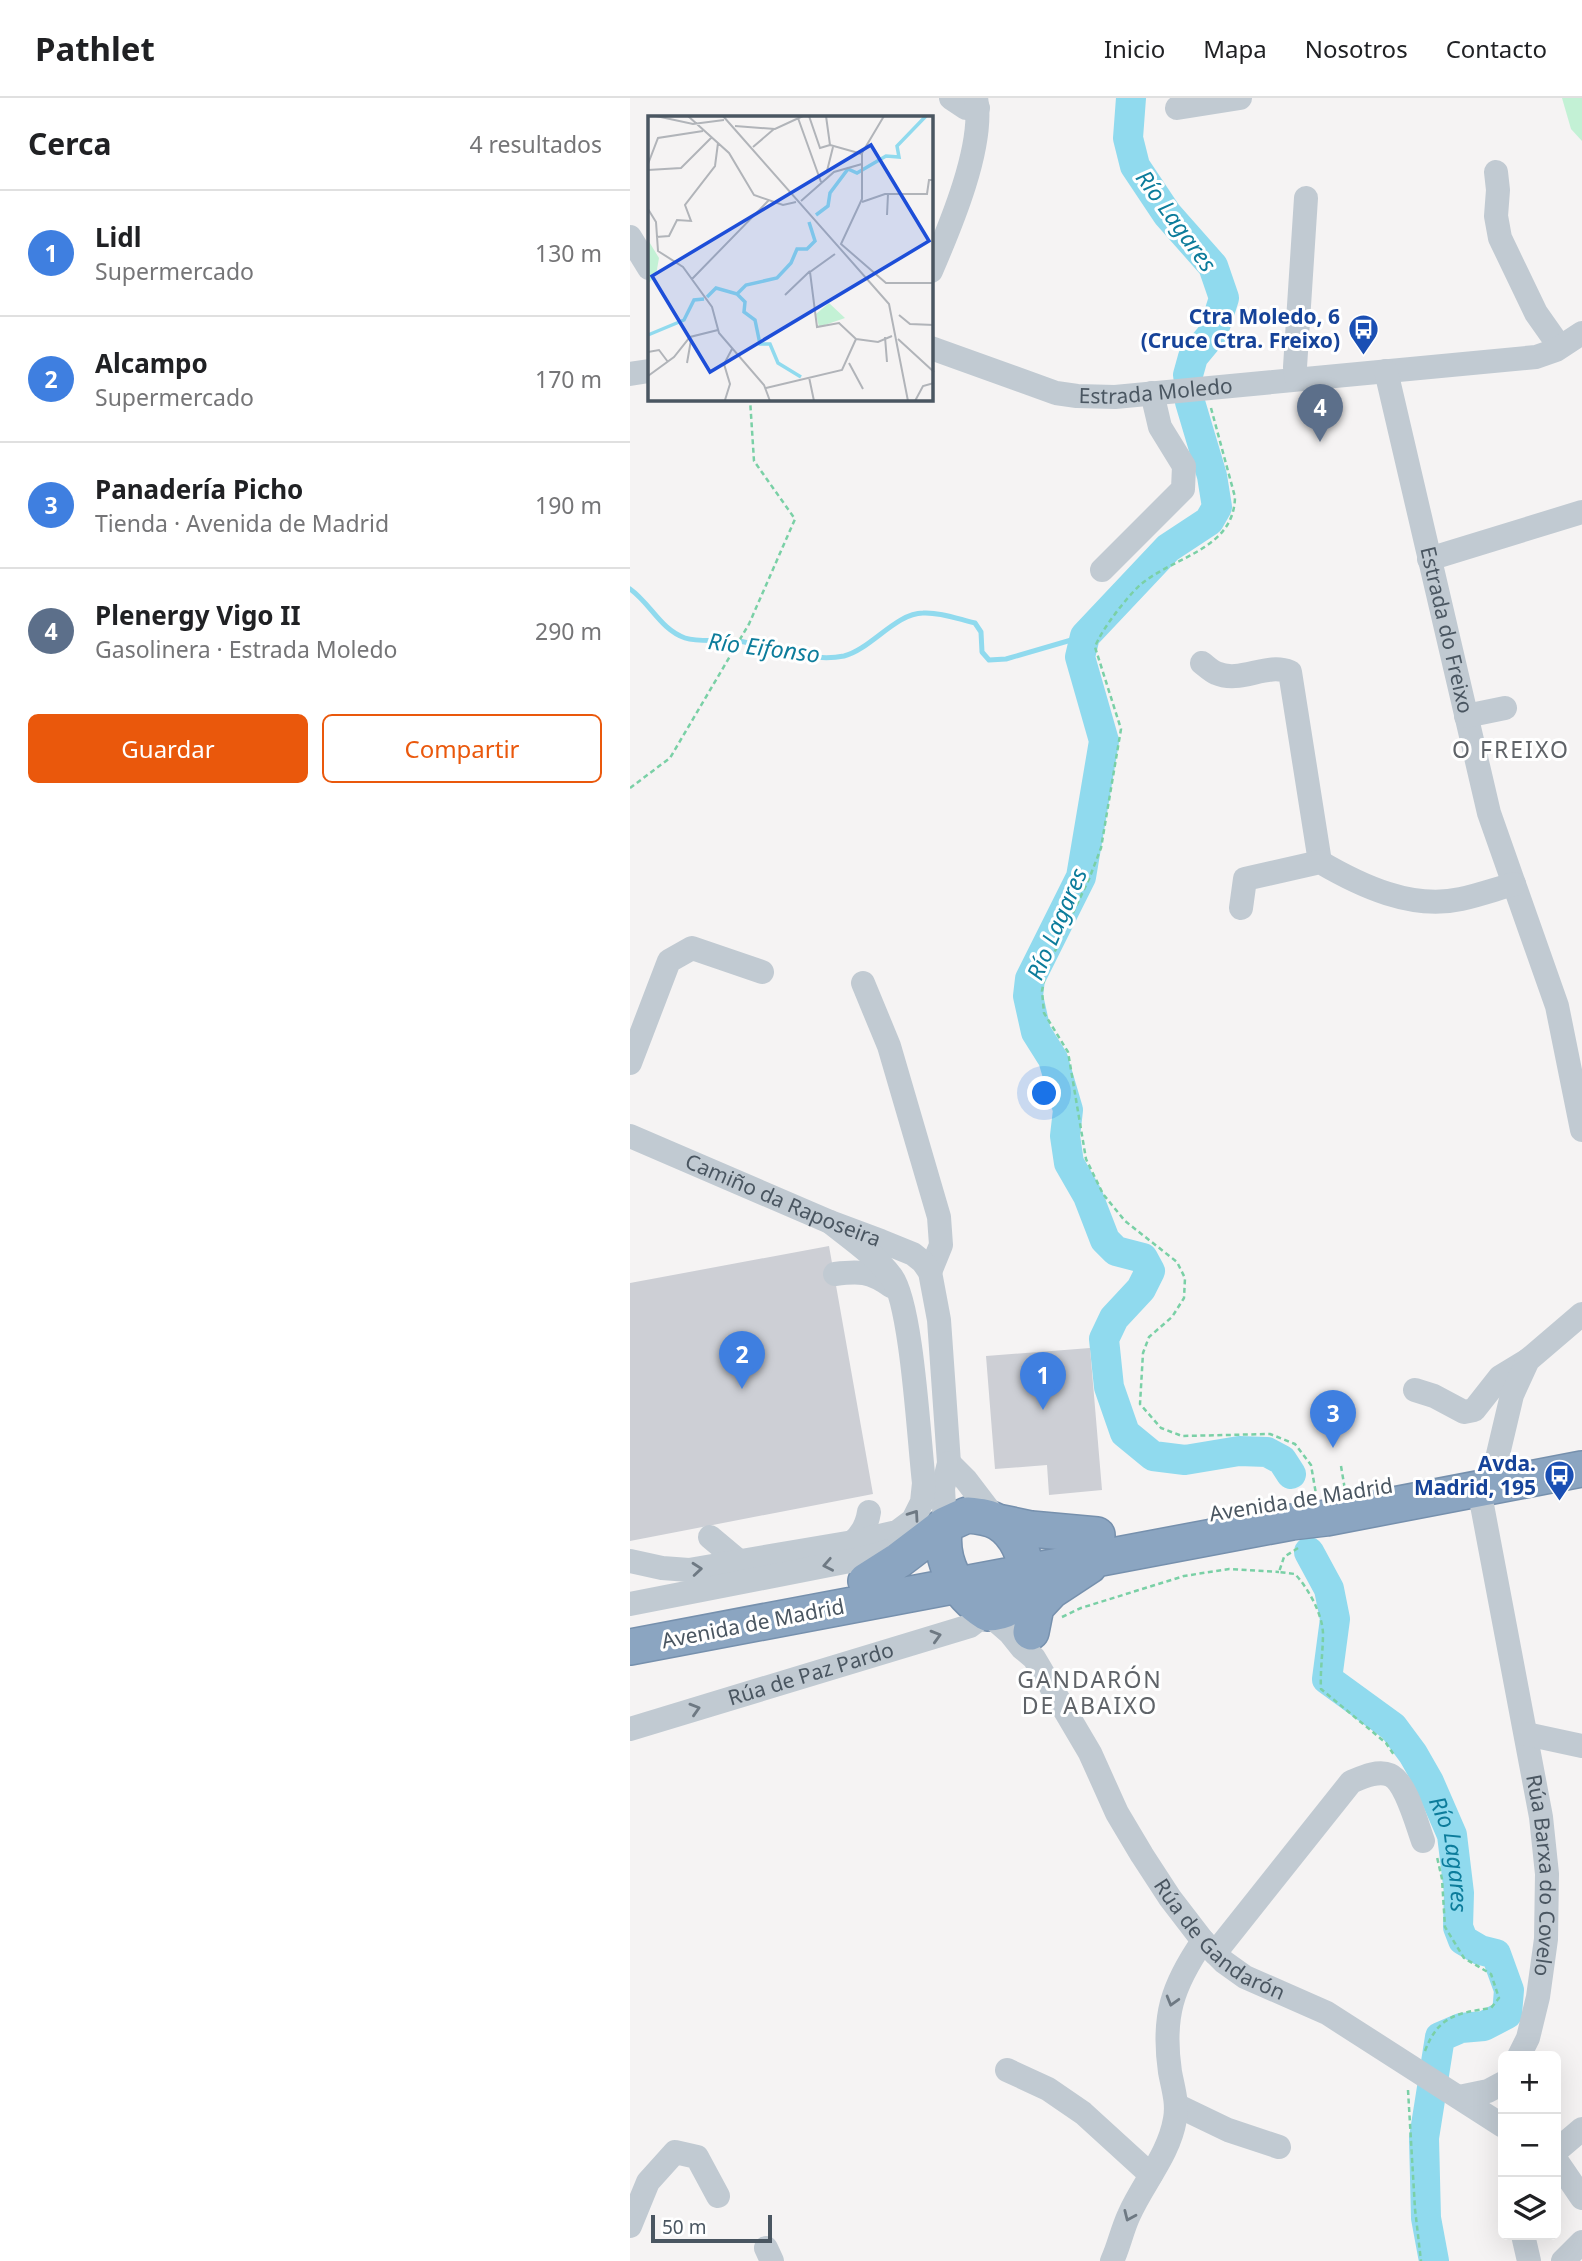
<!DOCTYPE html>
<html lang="es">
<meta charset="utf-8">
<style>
:root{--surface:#fff;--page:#f2f2f2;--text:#202124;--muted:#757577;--line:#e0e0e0;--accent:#ea580c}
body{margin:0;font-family:"Noto Sans",sans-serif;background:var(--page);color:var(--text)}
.controls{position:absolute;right:21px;bottom:21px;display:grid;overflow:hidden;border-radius:10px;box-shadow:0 7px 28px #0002}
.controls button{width:63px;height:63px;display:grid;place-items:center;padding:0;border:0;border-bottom:2px solid var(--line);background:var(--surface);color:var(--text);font:35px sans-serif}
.scale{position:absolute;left:21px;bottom:18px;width:121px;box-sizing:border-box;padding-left:7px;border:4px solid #4a5661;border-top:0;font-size:19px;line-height:24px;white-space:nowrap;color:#4a5661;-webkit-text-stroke:5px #fff;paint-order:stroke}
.you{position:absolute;left:415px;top:996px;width:24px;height:24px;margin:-18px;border:5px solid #fff;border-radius:50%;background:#1a73e8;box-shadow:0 0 0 10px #1a73e833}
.badge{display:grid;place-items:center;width:46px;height:46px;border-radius:50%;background:var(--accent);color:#fff;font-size:23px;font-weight:700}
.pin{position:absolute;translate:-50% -58px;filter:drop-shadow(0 2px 4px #0008)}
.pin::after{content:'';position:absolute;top:37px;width:24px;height:21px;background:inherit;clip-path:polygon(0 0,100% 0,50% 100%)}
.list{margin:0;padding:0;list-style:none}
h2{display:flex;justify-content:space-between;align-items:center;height:91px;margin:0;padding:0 28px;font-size:30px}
h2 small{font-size:23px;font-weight:400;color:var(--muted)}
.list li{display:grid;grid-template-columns:46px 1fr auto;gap:21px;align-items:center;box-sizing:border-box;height:126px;padding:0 28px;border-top:2px solid var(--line)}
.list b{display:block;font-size:26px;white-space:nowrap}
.list p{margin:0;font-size:23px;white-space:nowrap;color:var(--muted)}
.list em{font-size:23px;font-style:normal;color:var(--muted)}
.actions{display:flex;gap:14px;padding:21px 28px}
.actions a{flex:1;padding:16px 0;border:2px solid var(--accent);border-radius:10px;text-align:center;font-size:24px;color:var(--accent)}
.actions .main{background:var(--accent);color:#fff}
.icon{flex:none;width:38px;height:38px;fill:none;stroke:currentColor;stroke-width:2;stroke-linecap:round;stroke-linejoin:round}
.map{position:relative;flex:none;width:952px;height:2163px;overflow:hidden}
header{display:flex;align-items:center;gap:42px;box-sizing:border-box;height:98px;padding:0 35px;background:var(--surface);border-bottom:2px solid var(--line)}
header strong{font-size:33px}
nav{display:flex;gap:38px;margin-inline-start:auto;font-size:24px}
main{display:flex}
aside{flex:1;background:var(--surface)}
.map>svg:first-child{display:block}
</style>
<header>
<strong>Pathlet</strong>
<nav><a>Inicio</a><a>Mapa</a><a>Nosotros</a><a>Contacto</a></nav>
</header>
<main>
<aside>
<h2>Cerca<small>4 resultados</small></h2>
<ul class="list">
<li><span class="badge" style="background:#3f7fe0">1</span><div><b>Lidl</b><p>Supermercado</p></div><em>130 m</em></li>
<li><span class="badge" style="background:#3f7fe0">2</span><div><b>Alcampo</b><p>Supermercado</p></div><em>170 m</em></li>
<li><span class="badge" style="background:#3f7fe0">3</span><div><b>Panadería Picho</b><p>Tienda · Avenida de Madrid</p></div><em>190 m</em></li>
<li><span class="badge" style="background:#5c6f8a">4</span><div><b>Plenergy Vigo II</b><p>Gasolinera · Estrada Moledo</p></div><em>290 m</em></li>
</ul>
<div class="actions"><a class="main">Guardar</a><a>Compartir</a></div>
</aside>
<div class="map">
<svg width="952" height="2163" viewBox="0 0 952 2163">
<rect width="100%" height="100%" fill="#f5f3f3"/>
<path fill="#c3f1d5" d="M932 0H952V43L941 31Z"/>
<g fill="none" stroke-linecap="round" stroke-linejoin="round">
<path stroke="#90daee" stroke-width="5" d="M0 491C20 505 31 532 55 540 71 545 92 541 108 543 142 548 179 565 214 558 241 551 266 515 293 515 310 514 328 521 345 525L351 534 352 554 359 562 376 561 455 538"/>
<g stroke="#90daee" stroke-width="30">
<path d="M501 0 498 40 505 68 537 116 583 168 594 200 583 235 563 259 558 277"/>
<path d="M560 304 582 378 587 409 579 423 538 450 455 538 450 559 474 643 451 779 400 881 398 898 406 934 423 961 438 1012 435 1038 439 1065 458 1098 475 1142 486 1153 513 1160 520 1173 511 1191 484 1220 474 1241 479 1289 495 1335 523 1358 555 1362 609 1353 637 1354 652 1362 661 1376"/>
<path id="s1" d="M679 1454 699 1491 705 1521 697 1581 763 1629 783 1656 799 1684 822 1737 829 1795 828 1829 833 1842 850 1852 866 1856 879 1892 877 1916 854 1928 831 1930 810 1939 794 2040 796 2120 804 2163"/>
</g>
</g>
<path fill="#cdcfd5" d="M199 1148 243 1396 0 1443V1185Z
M460 1250 472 1392 419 1397 417 1367 365 1371 356 1258Z"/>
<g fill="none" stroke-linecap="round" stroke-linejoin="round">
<defs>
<path id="highway" d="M337 1417C349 1418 360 1419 369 1425 404 1447 409 1515 357 1515 327 1496 308 1463 315 1427Z
M368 1424 401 1431 467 1437
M236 1483 269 1462 315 1427
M401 1534 406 1509 421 1493 459 1468
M0 1549 662 1424 696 1420 952 1371"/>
</defs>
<use href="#highway" stroke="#7690ad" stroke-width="38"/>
<path stroke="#7ad0a6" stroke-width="2.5" stroke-dasharray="5 3.5" stroke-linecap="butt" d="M581 310 605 399C604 452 544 458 510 487 497 499 471 532 465 549L491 631 471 750 459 781 416 872 412 893 414 915 438 954 456 1061 473 1096 495 1123 547 1164 555 1180 554 1200 542 1219 519 1239 513 1255 510 1306 531 1330 552 1338 640 1336 665 1346 681 1367 686 1396
M0 690 40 660 119 526 165 421 124 363 120 301
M711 1368 715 1392
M668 1450 654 1459 649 1474 665 1476C678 1490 692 1515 693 1535 693 1554 690 1572 691 1591L756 1645 764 1657
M432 1519 451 1510 554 1478 599 1471 649 1474
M795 1953C808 1918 827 1915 861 1910L869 1900 861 1876 834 1860 815 1829 812 1781 807 1759
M778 1992 785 2111 791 2163"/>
<g stroke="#c1cad2" stroke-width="24">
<path d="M321 0 336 10H348"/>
<path d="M547 10 610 0"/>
<path d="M866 74 868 92 866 118 870 140 906 215 925 242"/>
<path d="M0 139 19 170"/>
<path d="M301 173C320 129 355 47 346 0"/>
<path id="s2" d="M301 250 426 295 447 298 485 299 906 259 926 252 952 235"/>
<path id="s3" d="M756 273 859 715 927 908 952 1032"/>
<path d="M0 276 19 273"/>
<path d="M667 281 665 269 676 100"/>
<path d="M799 461 952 414"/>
<path d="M472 472 553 391 554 368 530 329 522 295"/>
<path d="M572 565C576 568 581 573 586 575 611 586 636 564 660 574L690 764"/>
<path d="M836 618 875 610"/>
<path d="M611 810 615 781 690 764C731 788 782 812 831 801 849 797 866 791 884 786"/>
<path d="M233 885 259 948 309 1119 311 1147 300 1174"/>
<path d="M0 965 39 863 62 850 132 874"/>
<path id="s4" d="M0 1038 200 1124 251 1143 283 1156 293 1164 300 1174 309 1222 319 1365 313 1390 315 1427"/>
<path d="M205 1176C229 1173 240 1173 261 1188"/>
<path d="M785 1292 804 1298 834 1314 844 1312 870 1279 898 1262"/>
<path d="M319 1365 336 1382 368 1424"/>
<path d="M865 1369 882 1297 898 1262 952 1216"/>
<path id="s5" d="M852 1407 911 1719 917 1776 916 1841 908 1899 898 1940 889 1958"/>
<path d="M80 1439 111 1465"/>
<path d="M223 1444C232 1436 237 1427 239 1414"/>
<path d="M0 1463 32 1470 59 1472 223 1444 267 1434 283 1422 292 1404 294 1385C289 1345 282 1203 261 1178 245 1157 221 1141 200 1124"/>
<path d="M0 1506 230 1461 267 1451"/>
<path id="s6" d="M0 1631 340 1528 357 1515 380 1535 392 1550 404 1560 460 1655 487 1715 512 1757 540 1800 573 1843 594 1864 615 1879 697 1915 873 2028"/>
<path d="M896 1636 952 1648"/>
<path d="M585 1855 721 1684C733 1679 748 1672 760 1677 776 1684 787 1727 793 1743"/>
<path d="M377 1972 418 1991 453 2015 521 2077"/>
<path d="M829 1999 858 1993 873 1985"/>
<path d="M546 2007 598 2032 649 2049"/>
<path d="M926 2053 952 2031"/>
<path d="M926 2062 952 2100"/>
<path d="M0 2128 18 2084 45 2054 67 2059 88 2098"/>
<path d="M893 2137 899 2163"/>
<path d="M136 2150 142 2163"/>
<path d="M482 2163C489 2148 492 2132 499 2117 513 2085 539 2057 545 2021 548 2005 543 1990 540 1974 532 1919 542 1888 573 1843"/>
<path d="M933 2163 952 2144"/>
</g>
<use href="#highway" stroke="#8ba5c1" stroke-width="35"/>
</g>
<defs><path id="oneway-chevron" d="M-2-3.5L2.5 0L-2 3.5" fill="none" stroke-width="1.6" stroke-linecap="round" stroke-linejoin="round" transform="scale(1.75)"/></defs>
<g stroke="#6e7983">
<use href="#oneway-chevron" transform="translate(284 1417) rotate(-55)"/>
<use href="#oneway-chevron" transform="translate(198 1467) rotate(169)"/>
<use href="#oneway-chevron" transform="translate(67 1471) rotate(-5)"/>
<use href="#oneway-chevron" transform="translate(306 1538) rotate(-16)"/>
<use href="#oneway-chevron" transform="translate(65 1611) rotate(-17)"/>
<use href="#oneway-chevron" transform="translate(542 1903) rotate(106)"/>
<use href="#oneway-chevron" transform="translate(499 2118) rotate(114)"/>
</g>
<defs>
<symbol id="bus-pin" viewBox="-11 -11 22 30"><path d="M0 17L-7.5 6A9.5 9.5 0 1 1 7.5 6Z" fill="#1a4fb4" stroke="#fff"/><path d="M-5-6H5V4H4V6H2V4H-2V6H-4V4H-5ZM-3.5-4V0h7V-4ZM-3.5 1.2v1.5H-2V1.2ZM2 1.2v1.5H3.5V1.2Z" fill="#fff"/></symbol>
</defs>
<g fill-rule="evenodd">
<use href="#bus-pin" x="716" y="214" width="35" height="47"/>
<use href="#bus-pin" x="912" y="1360" width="35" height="47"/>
</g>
<g text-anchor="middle" stroke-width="6" stroke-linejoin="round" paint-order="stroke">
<g font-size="21" font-weight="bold" fill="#164399" stroke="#fff" text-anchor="end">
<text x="710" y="226">Ctra Moledo, 6<tspan x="710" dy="24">(Cruce Ctra. Freixo)</tspan></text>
<text x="906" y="1373">Avda.<tspan x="906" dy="24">Madrid, 195</tspan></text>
</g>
<g font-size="21" fill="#4a5661" stroke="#fff">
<text dy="7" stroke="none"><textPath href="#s2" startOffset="233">Estrada Moledo</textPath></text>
<text dy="7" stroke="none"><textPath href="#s3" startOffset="266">Estrada do Freixo</textPath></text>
<text dy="7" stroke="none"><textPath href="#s4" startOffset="166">Camiño da Raposeira</textPath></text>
<text transform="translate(671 1402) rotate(-9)" y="7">Avenida de Madrid</text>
<text transform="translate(123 1526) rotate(-11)" y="7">Avenida de Madrid</text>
<text dy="7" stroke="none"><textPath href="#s6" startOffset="189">Rúa de Paz Pardo</textPath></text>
<text dy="7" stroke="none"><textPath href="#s5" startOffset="376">Rúa Barxa do Covelo</textPath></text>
<text dy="7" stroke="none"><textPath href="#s6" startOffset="784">Rúa de Gandarón</textPath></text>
</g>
<g font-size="23" font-style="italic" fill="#0c7c9b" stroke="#fff">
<text transform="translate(546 123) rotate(54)" y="8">Río Lagares</text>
<text transform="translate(134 550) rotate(7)" y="8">Río Eifonso</text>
<text transform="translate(427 826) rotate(-67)" y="8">Río Lagares</text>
<text dy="8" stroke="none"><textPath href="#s1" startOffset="357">Río Lagares</textPath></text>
</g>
<g font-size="23" letter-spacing="2" fill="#5f6368" stroke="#fff">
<text x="881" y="660">O FREIXO</text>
<text x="460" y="1590">GANDARÓN<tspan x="460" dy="26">DE ABAIXO</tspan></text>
</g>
</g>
<g transform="translate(18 18)">
<rect width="285" height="285" fill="#f5f3f3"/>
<path d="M0 124 11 142 8 159 0 168ZM181 187 197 202 171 211 168 198Z" fill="#c3f1d5"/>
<path fill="none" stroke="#90daee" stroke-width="3.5" d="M168 99 180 90 182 77 200 53 209 57 238 40 251 41 249 30 278 0M89 178 97 186 96 196 107 204 112 228H122L130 247 153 261M59 181 68 172 89 178 98 169 129 162 143 147 149 133H159L167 125 161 106M0 219 36 204 46 184 56 183"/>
<path fill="none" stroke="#b1b4b9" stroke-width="2" d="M8 0 45 8 76 4M40 0 81 37 106 79 135 89 148 86M75 0 241 188 260 285M161 0 172 32 182 29M178 0 182 29 214 38M236 0 214 37V83L193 128 238 167H286M150 2 173 66M87 10 127 13 155 0M105 31 126 13M0 48 10 22 55 15M0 54 33 52 64 21M179 55 185 31M153 85 186 56 214 48M214 86 237 78H279L281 64H286M0 93 8 106 10 135 35 151 64 191 71 217 116 269 122 285M239 99 240 78M8 121 21 120 29 104 43 105 37 89 67 50 70 27M187 138 162 156 169 211 191 207 208 223M44 163 121 84M137 179 162 155M251 199 262 208 286 209M237 221 239 246M208 223 230 226 244 220M250 223 286 256M0 236 11 234 20 246M39 247 43 224M201 247 215 273M0 260 26 241 42 221 70 214M161 261 166 285M118 272 194 254 208 223M77 284 82 268 76 248 84 233M267 285 275 270 286 267"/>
<path fill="#1d4ed8" fill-opacity="0.15" stroke="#1d4ed8" stroke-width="3.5" d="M223 29 281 125 62 256 4 160Z"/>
<rect width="285" height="285" fill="none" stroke="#4a5661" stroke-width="3.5"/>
</g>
</svg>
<div class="controls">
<button>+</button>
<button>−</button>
<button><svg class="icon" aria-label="layers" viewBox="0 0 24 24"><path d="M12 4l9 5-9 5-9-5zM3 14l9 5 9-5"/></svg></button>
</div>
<div class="scale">50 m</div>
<div class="you"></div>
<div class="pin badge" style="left:413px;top:1312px;background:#3f7fe0">1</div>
<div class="pin badge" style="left:112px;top:1291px;background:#3f7fe0">2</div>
<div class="pin badge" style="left:703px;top:1350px;background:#3f7fe0">3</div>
<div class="pin badge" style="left:690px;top:344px;background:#5c6f8a">4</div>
</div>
</main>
